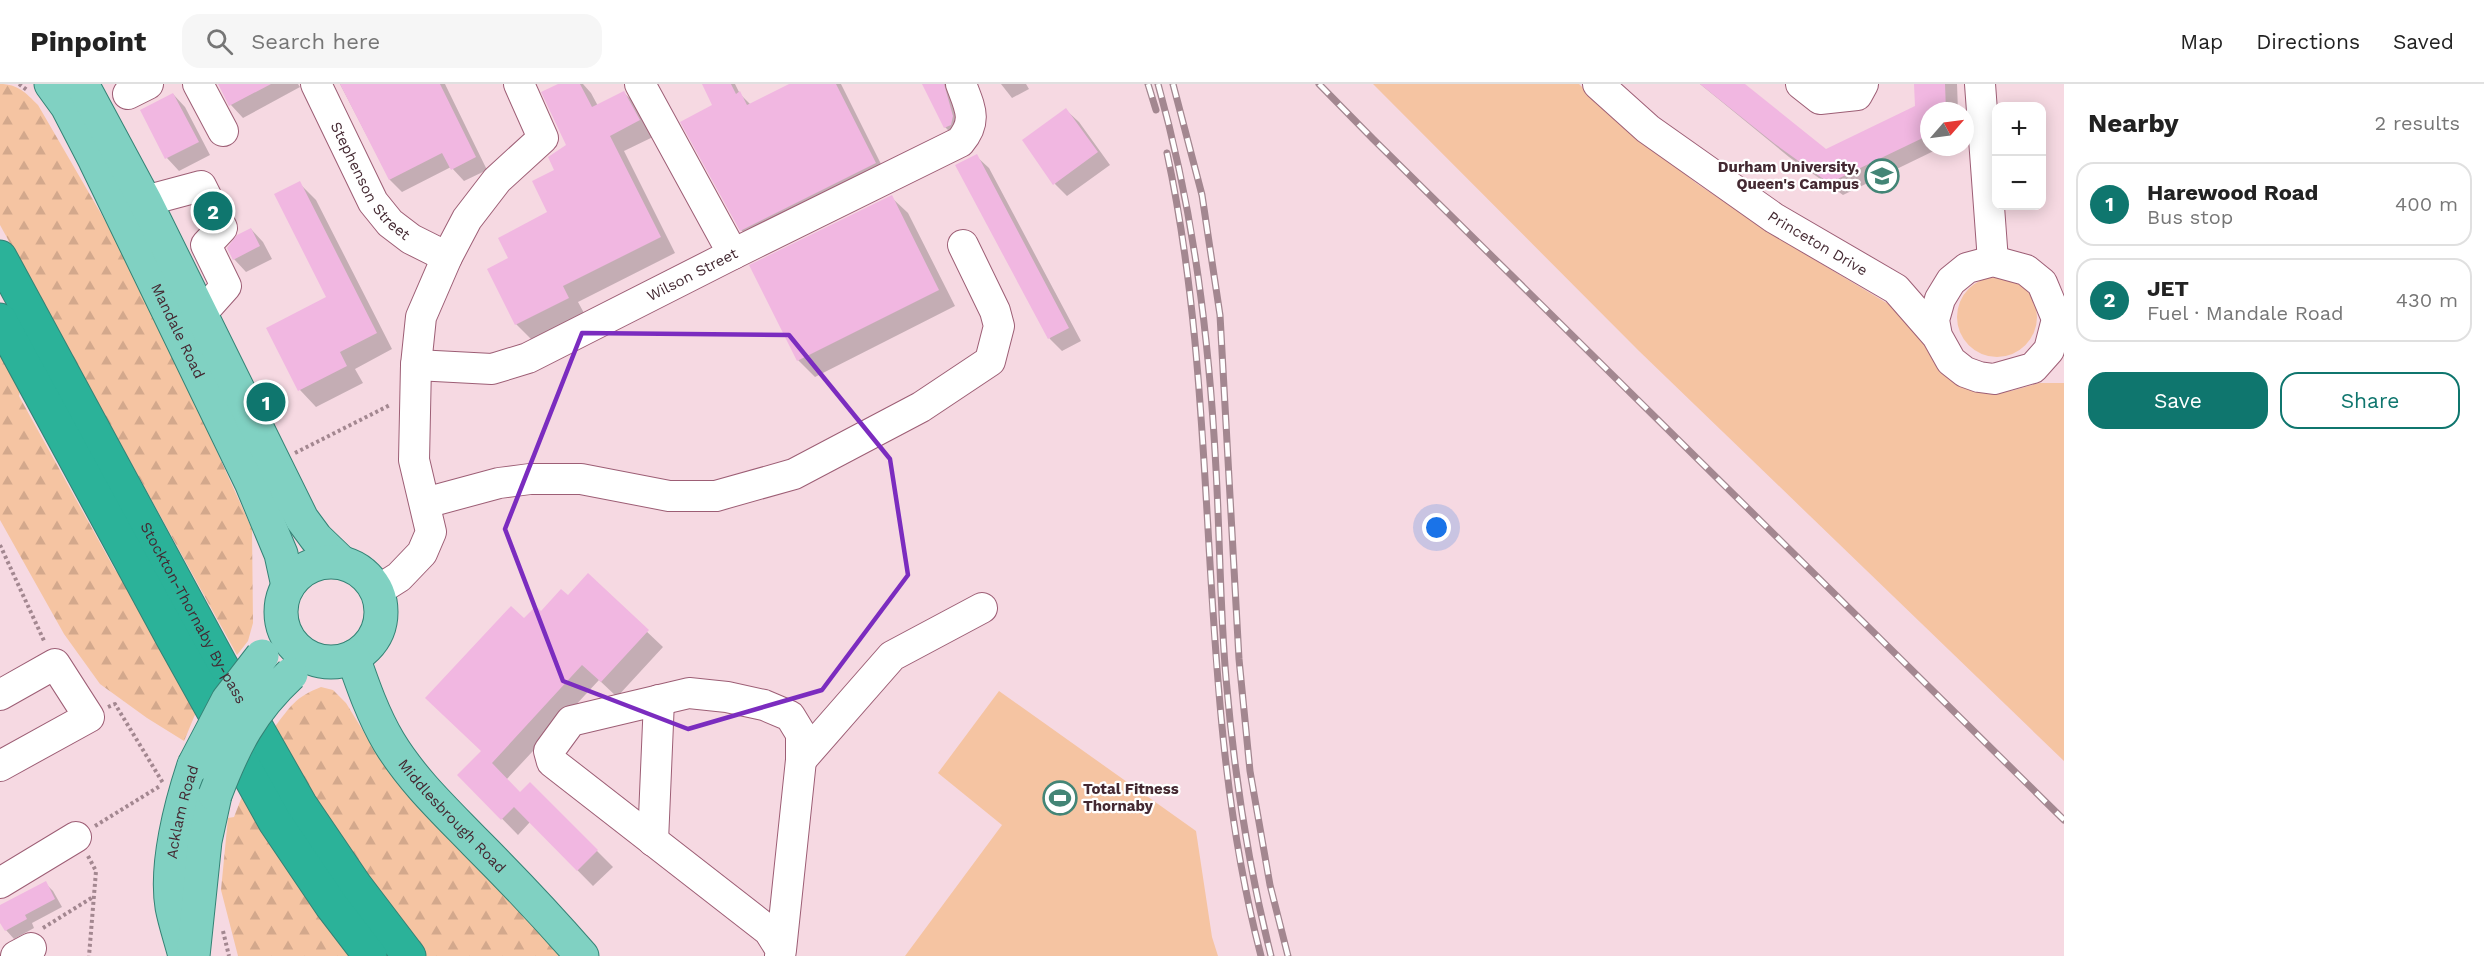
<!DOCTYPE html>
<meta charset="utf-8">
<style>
:root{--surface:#fff;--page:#f6f6f6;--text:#222;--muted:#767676;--line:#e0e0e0;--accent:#0f766e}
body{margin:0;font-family:"Work Sans",sans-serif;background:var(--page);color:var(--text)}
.controls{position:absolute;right:18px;top:18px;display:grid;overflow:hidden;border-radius:12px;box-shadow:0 3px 15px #0003}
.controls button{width:54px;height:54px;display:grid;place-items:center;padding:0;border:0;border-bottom:2px solid var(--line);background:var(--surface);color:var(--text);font:30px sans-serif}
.compass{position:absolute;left:1920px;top:18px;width:54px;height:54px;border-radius:50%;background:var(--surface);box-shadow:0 3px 15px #0003;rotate:62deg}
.you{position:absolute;left:1437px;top:444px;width:21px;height:21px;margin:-15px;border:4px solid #fff;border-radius:50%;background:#1a73e8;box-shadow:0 0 0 9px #1a73e833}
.badge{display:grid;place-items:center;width:39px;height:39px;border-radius:50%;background:var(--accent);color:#fff;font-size:20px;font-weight:700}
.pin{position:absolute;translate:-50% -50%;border:3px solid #fff;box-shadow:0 2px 6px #0006}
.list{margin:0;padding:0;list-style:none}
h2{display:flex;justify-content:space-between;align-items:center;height:78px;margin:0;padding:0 24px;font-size:26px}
h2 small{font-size:20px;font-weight:400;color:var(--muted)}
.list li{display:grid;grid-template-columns:39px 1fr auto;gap:18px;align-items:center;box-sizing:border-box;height:84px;margin:0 12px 12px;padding:0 12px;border:2px solid var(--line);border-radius:18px}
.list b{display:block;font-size:22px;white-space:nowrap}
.list p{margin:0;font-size:20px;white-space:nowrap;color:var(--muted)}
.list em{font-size:20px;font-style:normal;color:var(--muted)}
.actions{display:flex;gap:12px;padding:18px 24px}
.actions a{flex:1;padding:14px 0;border:2px solid var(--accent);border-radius:18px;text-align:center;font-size:21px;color:var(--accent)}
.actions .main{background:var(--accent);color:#fff}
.icon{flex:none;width:33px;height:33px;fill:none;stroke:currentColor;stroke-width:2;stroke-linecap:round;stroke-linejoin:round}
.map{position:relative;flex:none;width:2064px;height:872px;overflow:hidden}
header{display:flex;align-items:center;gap:36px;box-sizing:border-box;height:84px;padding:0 30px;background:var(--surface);border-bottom:2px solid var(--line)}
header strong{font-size:28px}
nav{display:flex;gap:33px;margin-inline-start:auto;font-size:21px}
.search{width:420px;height:54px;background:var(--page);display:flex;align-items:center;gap:15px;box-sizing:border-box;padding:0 21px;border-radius:18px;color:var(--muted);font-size:22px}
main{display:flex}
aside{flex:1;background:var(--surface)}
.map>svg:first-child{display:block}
</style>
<header>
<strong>Pinpoint</strong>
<div class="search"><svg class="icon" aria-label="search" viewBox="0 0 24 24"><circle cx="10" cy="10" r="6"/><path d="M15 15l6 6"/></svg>Search here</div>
<nav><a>Map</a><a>Directions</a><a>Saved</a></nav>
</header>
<main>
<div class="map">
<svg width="2064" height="872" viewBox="0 0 2064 872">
<defs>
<pattern id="forest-firs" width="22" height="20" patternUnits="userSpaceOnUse" patternTransform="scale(1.5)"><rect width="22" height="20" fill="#f5c4a2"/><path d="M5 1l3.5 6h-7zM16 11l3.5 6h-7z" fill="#d3a88c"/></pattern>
</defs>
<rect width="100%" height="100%" fill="#f6d9e2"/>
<path fill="#f5c4a2" d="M1373 0H1579L1607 27 1696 99 1785 158 1890 221 1985 308 2011 307 2039 299H2064V677L1639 267Z
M1957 233a40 40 0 1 1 80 0a40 40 0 1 1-80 0Z
M999 607 1196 747 1212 853 1218 872H905L1002 741 938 689Z"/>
<path fill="url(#forest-firs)" d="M0 0C18 0 26 9 38 21L107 140 169 262 252 445 253 539 248 557 237 571 0 141Z
M0 259 22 298 19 312 115 486 127 497 197 626 184 657 147 634 100 600 64 550 0 436Z
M321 603 333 606 346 619 389 689 397 683 569 872H426C369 799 320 723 274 644 290 623 295 613 321 603Z
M243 710 357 872H238L221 806 228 734 234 733Z"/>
<path fill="#0003" d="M219 0H298L300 3 243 34 231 21Z
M340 0H445L487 86 464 97 451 83 402 108 390 96Z
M561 0H583L591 9 598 22 624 9 640 24 655 52 624 67 675 169 578 218 584 229 532 256 516 240 510 175 549 129 556 86 568 61Z
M703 0H735L740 10 751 21 792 0H841L887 92 754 159 741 146 714 22Z
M924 0H962L958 56 945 43Z
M1001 0H1026L1029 5 1012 14Z
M1700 0H1743L1826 67 1916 23 1915 0H1957L1958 27H1929V63H1942L1843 111 1789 73Z
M173 10 185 23 210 71 179 87 167 74 142 26Z
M1066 26 1079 38 1110 81 1067 112 1055 100Z
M976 72 989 84 1081 257 1062 267 1050 255 957 82Z
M299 99 316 116 392 265 355 285 363 299 316 323 300 306 268 245 328 214Z
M891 113 908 129 955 222 815 293 798 276Z
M251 145 263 158 272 175 246 188 234 175Z
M588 492 663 563 617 613 599 596 506 696 520 710 530 700 613 783 593 802 530 738 518 751 459 691 483 667 524 537 568 513Z
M45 799 53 807 62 823 32 839 34 844 14 855 6 846 0 835V822Z"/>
<path fill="#f1b7e1" d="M218 0H271L229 22Z
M340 0H440L476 73 451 86 442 69 389 96Z
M558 0H580L592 23 624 7 640 36 610 52 661 153 563 202 569 214 515 241 487 185 508 174 498 154 547 128 532 97 554 86 548 73 566 61 541 8Z
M702 0H731L736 10 740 7 747 21 789 0H836L876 79 740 147 680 38 712 21Z
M922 0H944L953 32 951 41 944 44Z
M1700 0H1745L1826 65 1915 22 1914 0H1945L1946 27H1929V51L1829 99 1775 60Z
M173 9 199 58 165 75 140 26Z
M1066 24 1098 68 1053 101 1022 56Z
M977 70 1069 244 1048 255 955 81Z
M300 97 377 249 340 268 347 282 298 307 266 244 326 213 274 110Z
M892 111 939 206 797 277 749 181Z
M251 144 260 162 233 176 227 164 237 151Z
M588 489 649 546 601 598 582 581 492 679 520 708 530 698 598 766 577 787 514 723 501 736 457 691 481 667 425 614 511 522 524 534 536 522 541 527 561 505 568 511Z
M46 797 55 815 25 831 27 835 5 847 0 839V821Z"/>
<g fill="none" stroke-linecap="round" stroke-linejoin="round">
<defs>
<g id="minor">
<path d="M198 0 223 47"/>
<path id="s1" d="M316 0 373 118 390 139 411 155 447 173"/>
<path d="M640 0 733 170"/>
<path id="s2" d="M1598 0 1648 45 1774 134 1896 205 1937 252 1951 277 1965 288 1979 293 1994 295 2033 284 2049 266 2057 235 2042 199 2026 186 1993 177 1967 184 1951 197 1940 215 1934 236 1937 252"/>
<path d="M1801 0 1820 15 1857 11 1863 0"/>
<path d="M1980 0 1993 177"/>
<path d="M128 10 148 0"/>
<path d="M145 117 201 102 222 144 206 161 226 202 201 230"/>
<path id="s3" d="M416 281 492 285 528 274 733 170 960 58C978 37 970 24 961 0"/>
<path d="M425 419 499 399 530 395H581L669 412H716L794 390 921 323 990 277 999 242 995 227 963 161"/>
<path d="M377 507 399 493 422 469 431 448 414 376 416 281 421 233 447 173 467 135 497 96 543 54 519 0"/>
<path d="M0 611 55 580 89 633 0 682"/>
<path d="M801 676 892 572 982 524"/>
<path d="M653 757 659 616"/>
<path d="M0 799 76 753"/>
<path d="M16 872 31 864"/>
<path d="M780 872 781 866 801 676V650L790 632 764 621 727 613 689 609 571 637 549 667 552 678 769 847 781 866"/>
</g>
<g id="major">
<path id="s4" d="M51 0 67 22 95 76 251 398 281 470 288 502"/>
<path d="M82 0 145 117 302 435 316 454 341 478"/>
<circle cx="331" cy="528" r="50"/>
<path id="s5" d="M353 573C363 602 373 631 389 658 412 696 444 726 475 758 512 795 548 833 582 872"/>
<path id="s6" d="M185 872C181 856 175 839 172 823 165 781 181 720 194 681"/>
<path d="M193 872 205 757 215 711"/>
</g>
<g id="highway">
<path id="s7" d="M0 173 220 579 300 720 355 801 409 872"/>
<path d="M0 236 173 555 275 738 331 821 370 872"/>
</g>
</defs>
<use href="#minor" stroke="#9d5e75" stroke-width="32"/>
<use href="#major" stroke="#348275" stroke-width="35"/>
<use href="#highway" stroke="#348275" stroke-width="35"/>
<path stroke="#a38790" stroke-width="4" stroke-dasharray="3 3" stroke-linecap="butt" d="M19 0 27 6
M295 369 390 321
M0 461 45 559
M108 623 115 620 163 699
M95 742 160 702
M88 772 96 787 89 872
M43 844 93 813
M223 847 229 872"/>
<use href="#minor" stroke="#fff" stroke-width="30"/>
<use href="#major" stroke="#80d1c2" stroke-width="33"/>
<use href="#highway" stroke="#2bb299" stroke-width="33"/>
<defs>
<path id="rail" d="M1148 0 1156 26
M1158 0C1194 128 1209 253 1216 385 1220 455 1220 525 1226 594 1234 688 1248 781 1271 872
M1173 0 1202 111 1220 231 1239 575 1250 687 1270 801 1288 872
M1319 0 1373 55 2064 736
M1167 69C1224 334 1192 609 1261 872"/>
</defs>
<use href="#rail" stroke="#a38790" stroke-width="7"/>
<use href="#rail" stroke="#fff" stroke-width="4.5" stroke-dasharray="14" stroke-linecap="butt"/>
<defs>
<path id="major-bridge" d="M194 681 228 616 262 572
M215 711C234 661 251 627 291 590"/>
</defs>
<use href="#major-bridge" stroke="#348275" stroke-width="35" stroke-linecap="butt"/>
<use href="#major-bridge" stroke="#80d1c2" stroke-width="33"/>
</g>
<path fill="none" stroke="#7b2cbf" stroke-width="4.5" stroke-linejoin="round" d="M582 249 789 251 890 375 908 491 822 606 688 645 563 597 505 445Z"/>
<defs>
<symbol id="university-ring" viewBox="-11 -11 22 22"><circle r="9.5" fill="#fff" stroke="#438576" stroke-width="1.5"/><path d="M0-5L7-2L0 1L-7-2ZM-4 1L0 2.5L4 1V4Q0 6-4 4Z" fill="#438576"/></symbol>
<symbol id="stadium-ring" viewBox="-11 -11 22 22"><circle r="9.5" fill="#fff" stroke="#438576" stroke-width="1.5"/><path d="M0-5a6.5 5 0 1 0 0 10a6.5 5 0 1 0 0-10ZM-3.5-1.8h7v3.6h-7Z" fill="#438576"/></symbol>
</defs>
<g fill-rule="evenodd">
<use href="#university-ring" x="1863" y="73" width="38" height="38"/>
<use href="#stadium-ring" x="1041" y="695" width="38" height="38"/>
</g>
<g text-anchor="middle" stroke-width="4.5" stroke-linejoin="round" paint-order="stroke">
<g font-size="15" font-weight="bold" fill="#442932" stroke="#fff" text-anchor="end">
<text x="1859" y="88">Durham University,<tspan x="1859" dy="17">Queen's Campus</tspan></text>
<text x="1083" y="710" text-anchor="start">Total Fitness<tspan x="1083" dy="17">Thornaby</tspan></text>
</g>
<g font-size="15" fill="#442932" stroke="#fff">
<text dy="5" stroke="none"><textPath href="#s1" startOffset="112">Stephenson Street</textPath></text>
<text dy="5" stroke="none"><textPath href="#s2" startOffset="272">Princeton Drive</textPath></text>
<text dy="5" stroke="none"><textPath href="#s3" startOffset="298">Wilson Street</textPath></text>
<text dy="5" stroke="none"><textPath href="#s4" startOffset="278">Mandale Road</textPath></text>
<text dy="5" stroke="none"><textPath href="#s7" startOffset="405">Stockton-Thornaby By-pass</textPath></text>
<text dy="5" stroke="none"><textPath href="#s6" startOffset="147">Acklam Road</textPath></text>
<text dy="5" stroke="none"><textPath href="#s5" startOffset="190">Middlesbrough Road</textPath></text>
</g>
</g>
</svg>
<div class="controls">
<button>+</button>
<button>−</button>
</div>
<svg class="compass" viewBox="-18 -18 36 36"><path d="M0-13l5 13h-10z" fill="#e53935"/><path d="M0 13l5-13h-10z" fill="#767676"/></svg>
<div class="you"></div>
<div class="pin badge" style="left:266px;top:318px">1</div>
<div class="pin badge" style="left:213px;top:127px">2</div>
</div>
<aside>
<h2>Nearby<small>2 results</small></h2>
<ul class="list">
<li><span class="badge">1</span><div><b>Harewood Road</b><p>Bus stop</p></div><em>400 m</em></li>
<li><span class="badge">2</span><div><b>JET</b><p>Fuel · Mandale Road</p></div><em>430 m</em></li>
</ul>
<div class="actions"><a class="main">Save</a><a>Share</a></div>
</aside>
</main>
